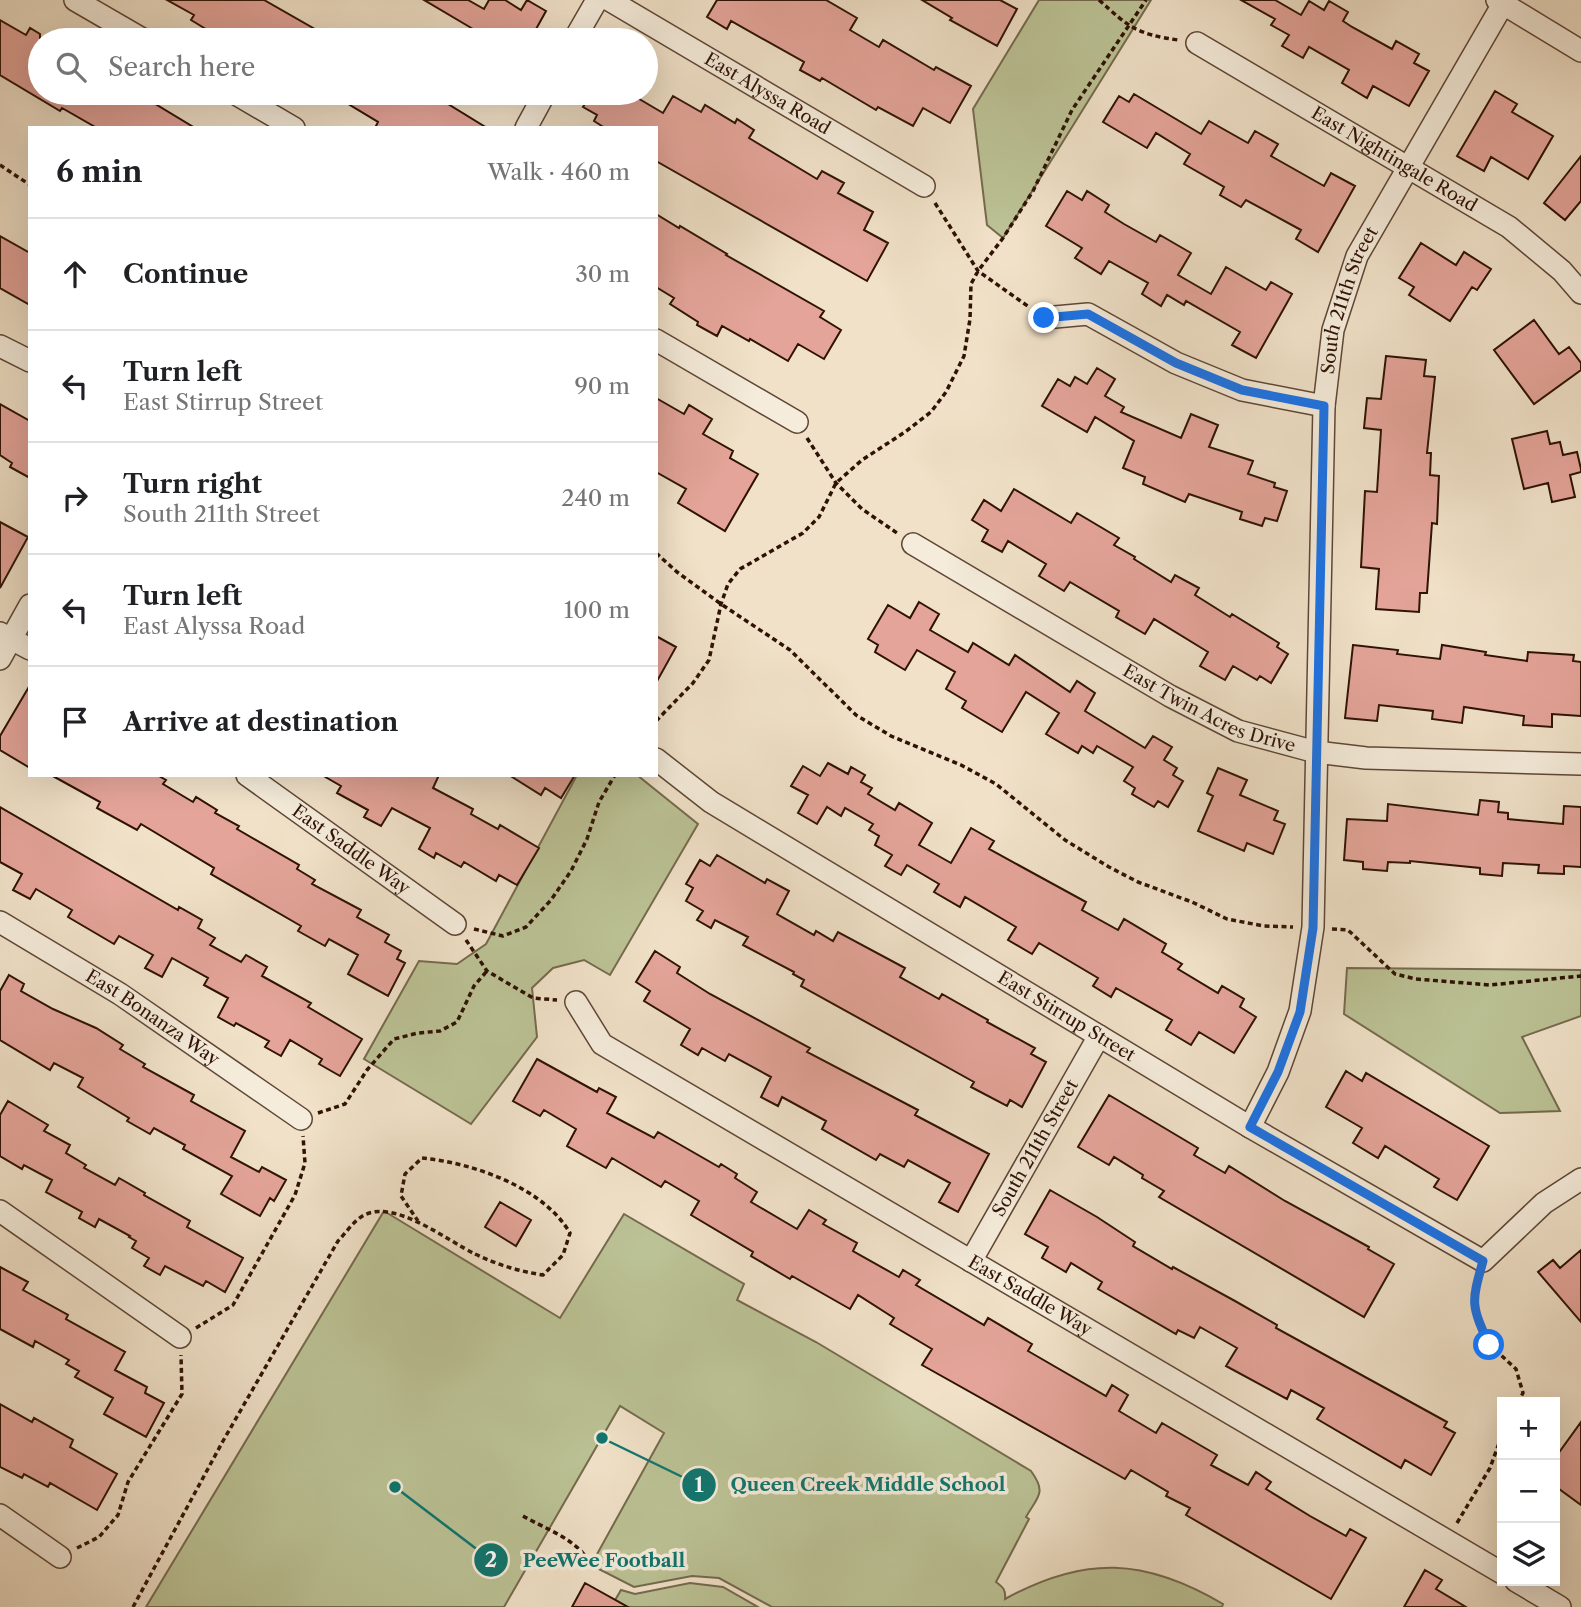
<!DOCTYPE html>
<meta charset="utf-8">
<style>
:root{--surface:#fff;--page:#f6f6f6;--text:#202124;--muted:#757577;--line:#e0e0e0}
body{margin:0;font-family:"Libre Caslon Text",serif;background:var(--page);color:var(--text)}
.controls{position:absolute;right:21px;bottom:21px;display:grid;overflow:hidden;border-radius:0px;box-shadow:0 7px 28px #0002}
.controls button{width:63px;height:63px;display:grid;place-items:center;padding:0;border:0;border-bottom:2px solid var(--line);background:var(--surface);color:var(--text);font:35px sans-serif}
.stop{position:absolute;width:21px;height:21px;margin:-16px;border:5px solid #1a73e8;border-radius:50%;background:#fff}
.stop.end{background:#1a73e8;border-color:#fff;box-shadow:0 2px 7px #0008}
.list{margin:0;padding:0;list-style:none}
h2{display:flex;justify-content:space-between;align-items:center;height:91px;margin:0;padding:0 28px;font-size:30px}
h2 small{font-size:23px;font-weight:400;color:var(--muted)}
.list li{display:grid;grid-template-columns:46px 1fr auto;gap:21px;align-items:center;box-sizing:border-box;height:112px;padding:0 28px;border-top:2px solid var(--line)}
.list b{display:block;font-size:26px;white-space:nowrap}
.list p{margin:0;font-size:23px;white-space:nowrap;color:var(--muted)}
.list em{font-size:23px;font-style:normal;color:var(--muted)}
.icon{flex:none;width:38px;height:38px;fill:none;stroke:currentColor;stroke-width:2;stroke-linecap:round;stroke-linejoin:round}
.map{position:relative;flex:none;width:1581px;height:1607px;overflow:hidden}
.search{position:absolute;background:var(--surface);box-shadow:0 7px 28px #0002;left:28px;top:28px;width:630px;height:77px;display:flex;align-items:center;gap:18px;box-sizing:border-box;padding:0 24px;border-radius:38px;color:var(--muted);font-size:26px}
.panel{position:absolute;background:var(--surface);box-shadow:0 7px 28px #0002;left:28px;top:126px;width:630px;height:651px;border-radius:0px}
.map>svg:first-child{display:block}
</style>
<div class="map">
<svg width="1581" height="1607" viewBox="0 0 1581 1607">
<rect width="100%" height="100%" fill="#f0e1c8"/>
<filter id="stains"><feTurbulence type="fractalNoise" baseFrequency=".00286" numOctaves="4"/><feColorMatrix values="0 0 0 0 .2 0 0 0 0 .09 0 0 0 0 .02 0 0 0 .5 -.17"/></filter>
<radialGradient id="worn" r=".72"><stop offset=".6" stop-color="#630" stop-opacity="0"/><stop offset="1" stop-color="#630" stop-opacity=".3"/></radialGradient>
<path fill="#bbc295" stroke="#756a4d" stroke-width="2" d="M1039 0H1151L1003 238 987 225 973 109Z
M577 775H637L698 824 610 975 584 960 553 968 532 988 537 1037 471 1124 364 1059 419 961 457 964 486 944Z
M1347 968 1581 970V1016L1522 1037 1560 1111 1500 1113 1344 1014Z
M384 1211 560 1318 624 1214 744 1284 737 1300 816 1342 1031 1471C1047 1493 1038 1496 1026 1517L1029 1519 996 1582C1003 1587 1006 1590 1005 1599 1085 1555 1145 1558 1223 1604L1222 1607H772L719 1578 692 1576 634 1587 591 1565 664 1433 620 1406 504 1607H146Z
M690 1583 723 1587 758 1607H611L621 1590 635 1594Z"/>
<path fill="#e4a499" stroke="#2f1205" stroke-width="2" d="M167 0H264L334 40H224L191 20 194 15Z
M424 0H468L484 9 489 0H505L521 10 527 0 546 11 530 40H467L473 29Z
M717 0H826L857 18 850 30 879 47 883 40 934 70 936 67 971 86 950 123 923 108 913 126 878 107 876 110 822 78 820 81 800 70 804 62 731 21 727 29 707 17Z
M922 0H1000L1017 9 997 46 950 20 952 18Z
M1241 0H1275L1301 15 1309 1 1324 10 1329 1 1348 12 1343 21 1352 27 1392 49 1396 41 1419 54 1414 63 1429 71 1409 106 1373 86 1367 98 1342 83 1349 70 1309 47 1303 58 1282 46 1289 35 1271 25 1275 19Z
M0 20 26 35 30 28 40 34V93H137L195 128H97L62 108 60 111 0 75Z
M1495 91 1517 104 1512 112 1553 136 1528 179 1491 157 1484 171 1457 156Z
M330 93H430L487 128H375L378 122Z
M592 93H629L663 113 673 96 701 112 705 105 735 123 737 119 754 130 749 138 817 179 822 171 844 183 838 193 873 212 864 230 888 243 867 281 656 161V128H605L594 121 597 115 583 107Z
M1134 94 1201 134 1209 121 1248 143 1255 131 1278 144 1271 156 1324 186 1331 173 1355 186 1318 252 1296 239 1301 230 1246 200 1241 207 1220 195 1224 187 1184 164 1190 154 1156 133 1147 148 1103 122 1119 96 1129 102Z
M1581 156V201L1565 220 1544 203Z
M1067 191 1082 200 1087 191 1109 205 1105 212 1124 224 1156 242 1160 235 1191 253 1178 275 1211 294 1226 267 1266 290 1271 282 1292 294 1256 358 1232 345 1240 332 1186 301 1184 305 1167 295 1161 306 1142 294 1148 283 1109 261 1101 274 1075 258 1082 248 1046 226Z
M656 214 679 228 680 226 727 254 726 255 824 311 820 317 841 330 824 359 798 344 788 361 750 339 749 341 722 326 717 336 697 325 698 322 670 304 674 298 656 287Z
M0 236 30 253V305L0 288Z
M1421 243 1456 265 1464 252 1491 269 1477 290 1472 287 1450 321 1409 295 1414 287 1399 278Z
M1534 320 1559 354 1569 347 1581 363V370L1534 404 1494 350Z
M1386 356 1426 360 1424 376 1435 377 1427 453H1431L1430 475 1439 476 1437 524 1432 523 1427 593H1420L1419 612 1376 609 1379 569 1361 567 1365 491 1377 492 1381 430 1364 428 1367 398 1381 399Z
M1097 368 1115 379 1105 396 1124 407 1121 412 1181 438 1191 414 1218 425 1209 447 1253 461 1248 474 1275 483 1274 487 1287 491 1277 521 1265 518 1262 526 1240 519 1242 512 1189 494 1185 502 1143 484 1145 477 1123 468 1134 441 1095 417 1087 432 1042 406 1058 379 1070 386 1075 377 1087 384Z
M656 398 684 414 689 405 712 419 703 434 733 451 730 458 758 474 725 531 678 503 686 489 656 472Z
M0 404 30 421V478L10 467 12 463 0 455Z
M1547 431 1550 444 1560 442 1563 455 1577 452 1581 469V472L1570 475 1575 497 1552 502 1548 483 1524 489 1512 439Z
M1014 489 1071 523 1077 513 1119 538 1114 545 1135 557 1134 559 1171 582 1175 575 1199 588 1195 595 1230 617 1232 614 1279 643 1277 647 1288 654 1271 683 1260 676 1257 680 1233 666 1225 680 1200 666 1208 652 1154 619 1145 634 1116 617 1119 611 1070 582 1064 591 1039 576 1046 564 1008 541 1002 552 982 541 988 530 972 520 984 500 1001 511Z
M0 522 28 537 0 588Z
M919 602 939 614 930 630 968 652 973 643 1009 665 1015 655 1070 692 1077 681 1095 693 1085 711 1145 748 1153 736 1172 747 1164 760 1177 768 1173 775 1183 781 1168 807 1158 801 1154 807 1132 794 1135 788 1124 781 1133 767 1097 746 1093 753 1082 746 1078 753 1046 734 1059 713 1026 692 1002 732 962 708 966 701 946 689 955 672 917 650 905 670 875 652 878 645 868 639 888 605 910 618Z
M656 636 676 647 656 683Z
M1353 645 1398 650 1397 654 1440 659 1442 645 1486 652 1485 655 1527 661 1528 652 1574 655 1573 661 1581 662V716L1552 714V727L1523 725 1524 716 1464 707 1462 723 1432 719 1433 711 1379 705 1377 721 1345 718Z
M30 685V768L0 750V736Z
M828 763 848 774 851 767 865 775 861 782 872 788 868 794 895 810 899 803 932 823 919 845 951 863 971 828 994 841 989 849 1086 902 1082 910 1118 930 1124 919 1166 944 1162 952 1182 964 1178 969 1218 993 1222 986 1244 999 1240 1007 1256 1017 1234 1053 1199 1032 1191 1045 1166 1030 1172 1020 1116 988 1111 997 1093 986 1098 978 1039 943 1032 954 1008 940 1016 927 965 897 960 907 934 892 939 884 907 865 901 875 885 866 892 855 875 845 879 836 869 830 873 824 845 808 841 816 827 807 817 824 798 813 808 795 791 786 803 766 820 776Z
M1218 768 1247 780 1240 795 1278 811 1274 820 1285 824 1273 854 1247 843 1244 851 1198 831 1213 796 1207 793Z
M51 775H157L166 780 163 784 193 802 196 797 217 810 215 813 239 826 237 829 299 865 297 869 315 880 312 884 361 910 357 917 389 935 385 942 401 951 397 959 405 963 388 996 348 974 358 955 329 939 325 946 298 931 301 926 211 874 214 868 141 824 137 830 97 808 100 802Z
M322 775H439L433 788 473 809 471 814 498 829 500 825 539 848 517 885 499 875 496 881 464 862 461 867 436 853 434 858 419 849 430 828 392 808 381 826 364 817 368 810 337 793 341 786Z
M509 775H575L561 798 545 788 541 795Z
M1480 800 1499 802 1498 812 1508 813V819L1563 824 1564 806 1581 807V867L1564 866V874L1538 873 1539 865 1503 863 1502 876 1480 874V868L1410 861V863L1388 862 1387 871 1363 869V862L1344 860 1347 819 1387 821 1388 804 1478 815Z
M0 807 178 910 179 907 202 920 198 928 215 938 210 945 241 962 246 955 267 967 262 976 311 1003 308 1007 362 1039 340 1076 319 1064 322 1059 290 1040 281 1056 265 1047 269 1041 236 1023 234 1026 218 1017 228 998 204 985 208 978 172 958 162 977 145 968 153 955 119 936 114 944 68 917 72 910 36 889 30 899 13 890 22 874 0 862Z
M717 855 765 883 767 879 789 891 777 914 814 935 816 931 833 941 838 932 905 968 900 977 939 999 942 994 988 1020 987 1022 1035 1048 1031 1054 1046 1062 1022 1107 1010 1100 1007 1106 971 1087 974 1082 801 986 804 980 793 974 794 972 743 945 748 937 715 920 711 928 697 920 703 911 686 901 693 888 686 884 700 860 710 866Z
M655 951 680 967 677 973 710 994 810 1048 807 1052 918 1110 915 1115 989 1154 958 1212 939 1202 950 1183 908 1160 904 1167 880 1154 876 1160 822 1129 826 1121 782 1097 778 1106 761 1097 771 1077 729 1054 725 1061 702 1048 698 1055 681 1045 690 1029 644 1001 650 991 636 982Z
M9 975 24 984 21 991 53 1009 96 1028 123 1045 120 1049 145 1064 143 1067 194 1095 191 1101 245 1131 231 1157 259 1172 262 1167 286 1180 274 1201 270 1198 260 1216 221 1194 232 1176 183 1149 185 1145 154 1128 150 1134 127 1121 129 1118 78 1087 83 1078 54 1063 50 1070 0 1040V991Z
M537 1059 597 1092 599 1088 616 1097 607 1113 654 1138 658 1132 719 1167 721 1164 737 1174 735 1178 757 1192 751 1202 797 1229 809 1210 826 1220 823 1224 857 1243 853 1251 899 1277 903 1270 920 1280 916 1285 984 1325 988 1318 1032 1344 1028 1351 1106 1396 1112 1385 1128 1395 1119 1411 1156 1433 1162 1423 1217 1455 1211 1465 1248 1485 1256 1472 1271 1482 1266 1489 1310 1516 1346 1536 1350 1529 1366 1538 1331 1599 1186 1515 1190 1508 1166 1496 1168 1492 1131 1470 1125 1479 922 1365 932 1349 890 1324 894 1318 858 1295 850 1309 792 1276 790 1279 751 1256 753 1252 691 1215 699 1201 665 1181 661 1187 612 1158 606 1168 567 1146 576 1129 544 1110 540 1116 513 1101Z
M1346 1071 1362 1081 1366 1073 1489 1146 1457 1200 1434 1187 1439 1179 1385 1146 1378 1158 1353 1143 1362 1128 1326 1107Z
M1109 1095 1198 1148 1194 1155 1225 1173 1229 1166 1285 1201 1369 1247 1368 1249 1394 1264 1364 1317 1159 1197 1164 1191 1142 1178 1143 1175 1114 1157 1109 1165 1078 1147Z
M8 1101 48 1125 44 1131 70 1145 66 1153 86 1165 84 1168 115 1185 119 1178 145 1193 144 1195 190 1221 187 1227 243 1258 225 1292 206 1281 203 1286 165 1266 160 1275 144 1266 149 1258 132 1248 136 1241 129 1237 130 1236 99 1219 95 1227 79 1218 82 1212 46 1192 52 1180 24 1165 22 1169 0 1156V1115Z
M1050 1190 1097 1217 1135 1242 1133 1246 1172 1269 1173 1267 1235 1301 1277 1325 1276 1328 1447 1422 1444 1427 1455 1433 1431 1475 1405 1460 1401 1468 1317 1419 1324 1408 1291 1390 1287 1399 1226 1366 1237 1348 1200 1327 1194 1338 1178 1330 1176 1334 1098 1289 1102 1282 1071 1263 1066 1272 1042 1258 1048 1247 1025 1234Z
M500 1202 531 1220 516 1246 485 1227Z
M1581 1250V1322L1538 1272 1553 1260 1560 1268Z
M0 1267 28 1282 23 1290 68 1315 66 1319 125 1352 115 1370 147 1387 145 1393 164 1403 146 1437 104 1414 113 1398 75 1377 79 1371 66 1364 69 1360 35 1341 33 1347 0 1329Z
M0 1404 32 1422 34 1418 73 1440 70 1447 117 1474 97 1510 50 1483 48 1487 24 1474 22 1478 0 1467Z
M1581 1422V1505L1555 1486V1458Z
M1425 1570 1442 1580 1436 1589 1466 1607H1404Z
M585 1583 628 1607H572Z"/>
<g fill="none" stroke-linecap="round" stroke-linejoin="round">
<defs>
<g id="street">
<path d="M75 0 144 40"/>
<path id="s1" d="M609 0 924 186"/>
<path d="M1497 0 1581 51"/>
<path d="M574 40 597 0"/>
<path id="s2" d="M1197 43 1509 227 1562 271 1581 293"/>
<path d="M234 93 294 128"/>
<path d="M526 128 545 93"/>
<path d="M1044 318 1088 314 1176 363 1242 390 1324 406"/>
<path d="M656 340 797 422"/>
<path d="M0 346 30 361"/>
<path id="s3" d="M913 544 1170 696 1238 731 1316 752 1366 758 1581 764"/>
<path d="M0 633 30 649"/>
<path d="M0 659 30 605"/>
<path id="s4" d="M656 759 711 802 1250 1127 1483 1261 1544 1203 1581 1179"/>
<path id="s5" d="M247 775 455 924"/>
<path id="s6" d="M0 922 120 994 301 1119"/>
<path id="s7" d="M576 1002 602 1044 1502 1573"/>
<path id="s8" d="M1250 1127 1278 1072 1300 1011 1313 927 1324 406 1333 330 1357 256 1503 4"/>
<path d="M0 1211 180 1337"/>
<path id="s9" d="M971 1261 1099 1036"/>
<path d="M0 1515 60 1557"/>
<path d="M1516 1581 1560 1607"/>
</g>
</defs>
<use href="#street" stroke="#5f4636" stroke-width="24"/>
<path stroke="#2f1205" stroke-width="3.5" stroke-dasharray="5 3.5" stroke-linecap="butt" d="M1099 0C1129 27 1136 34 1178 40
M0 165 30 185
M935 203 978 271 1029 307
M807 438 836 483 862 509 897 533
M656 553 677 572 721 604 790 650 856 715 891 736 961 765 996 784 1065 840 1109 867 1138 882 1192 902 1227 919 1264 926 1293 927
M656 721 693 683 709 660 721 604 728 584 740 569 803 533 819 517 836 483 862 460 905 432 931 412 946 392 964 356 970 319 971 284 978 271 1003 238 1033 191 1072 110 1146 0
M474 929 503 936 526 927 551 900 571 871 587 839 599 802 615 775
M1332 929 1348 930 1395 974 1416 979 1490 985 1581 976
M466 940 487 971 533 998 557 1000
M318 1113 345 1104 367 1070 394 1039 418 1033 440 1031 457 1022 474 986 487 971
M1478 1280 1474 1294V1312L1490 1345 1516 1369 1523 1393 1518 1402
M196 1328 233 1305 295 1195 305 1163 303 1136
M523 1516C547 1530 583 1541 592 1569
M1457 1523 1490 1468 1502 1435
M77 1548 99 1537 118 1515 128 1482 182 1394 181 1355
M133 1607 223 1441 338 1241C345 1234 352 1223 361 1217 391 1196 448 1241 475 1254 498 1265 518 1271 543 1275L563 1255 570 1233C543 1187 473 1163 422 1158L405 1174 401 1196 418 1221"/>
<use href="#street" stroke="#f5ecdb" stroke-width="21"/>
</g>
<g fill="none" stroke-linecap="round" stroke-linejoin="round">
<path stroke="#1a73e8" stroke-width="9" d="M1044 318 1088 314 1176 363 1242 390 1324 406 1313 928 1300 1012 1278 1072 1250 1127 1483 1261C1471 1304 1471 1304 1489 1345"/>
</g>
<g text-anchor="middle" stroke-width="7" stroke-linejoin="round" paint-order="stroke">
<g font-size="18" fill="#2f1205" stroke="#f5ecdb">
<text dy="6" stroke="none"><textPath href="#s1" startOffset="184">East Alyssa Road</textPath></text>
<text dy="6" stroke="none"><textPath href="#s2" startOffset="229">East Nightingale Road</textPath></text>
<text dy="6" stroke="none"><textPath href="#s8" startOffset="842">South 211th Street</textPath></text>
<text dy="6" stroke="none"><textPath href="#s3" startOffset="340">East Twin Acres Drive</textPath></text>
<text dy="6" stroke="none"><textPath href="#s5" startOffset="128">East Saddle Way</textPath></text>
<text dy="6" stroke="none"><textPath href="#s4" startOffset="485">East Stirrup Street</textPath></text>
<text dy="6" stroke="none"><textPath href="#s6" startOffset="180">East Bonanza Way</textPath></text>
<text dy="6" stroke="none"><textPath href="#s9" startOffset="130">South 211th Street</textPath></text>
<text dy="6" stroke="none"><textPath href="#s7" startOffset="546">East Saddle Way</textPath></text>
</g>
</g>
<path fill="none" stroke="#0f766e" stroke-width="2.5" d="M602 1438L699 1485M395 1487L491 1560"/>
<g fill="#0f766e" stroke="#f5ecdb" stroke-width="2.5">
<circle cx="602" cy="1438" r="7"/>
<circle cx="395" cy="1487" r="7"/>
<circle cx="699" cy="1485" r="18"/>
<circle cx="491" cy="1560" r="18"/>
</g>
<g font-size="21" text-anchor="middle" font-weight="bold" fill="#fff">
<text x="699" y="1492">1</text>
<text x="491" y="1567">2</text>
</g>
<g font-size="19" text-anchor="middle" font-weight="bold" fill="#0f766e" stroke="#f5ecdb" stroke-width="7" stroke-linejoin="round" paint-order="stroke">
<text x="868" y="1491">Queen Creek Middle School</text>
<text x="604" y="1567">PeeWee Football</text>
</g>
<rect width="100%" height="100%" filter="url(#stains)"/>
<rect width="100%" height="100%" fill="url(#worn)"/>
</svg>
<div class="controls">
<button>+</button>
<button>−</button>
<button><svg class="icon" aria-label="layers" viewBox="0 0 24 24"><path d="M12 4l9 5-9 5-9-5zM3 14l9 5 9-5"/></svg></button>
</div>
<div class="stop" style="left:1489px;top:1345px"></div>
<div class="stop end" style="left:1044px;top:318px"></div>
<div class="search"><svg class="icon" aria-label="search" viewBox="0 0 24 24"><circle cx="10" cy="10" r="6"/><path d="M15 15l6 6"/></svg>Search here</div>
<section class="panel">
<h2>6 min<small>Walk · 460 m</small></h2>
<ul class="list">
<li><svg class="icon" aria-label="ahead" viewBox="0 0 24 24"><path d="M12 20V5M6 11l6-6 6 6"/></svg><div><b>Continue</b></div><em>30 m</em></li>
<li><svg class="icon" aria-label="left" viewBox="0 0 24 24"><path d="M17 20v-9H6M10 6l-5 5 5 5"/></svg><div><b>Turn left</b><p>East Stirrup Street</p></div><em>90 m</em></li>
<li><svg class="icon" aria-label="right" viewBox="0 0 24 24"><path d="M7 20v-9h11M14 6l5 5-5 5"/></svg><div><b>Turn right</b><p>South 211th Street</p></div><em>240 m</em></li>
<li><svg class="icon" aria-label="left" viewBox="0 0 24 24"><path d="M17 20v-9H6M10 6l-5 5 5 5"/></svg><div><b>Turn left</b><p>East Alyssa Road</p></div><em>100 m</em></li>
<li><svg class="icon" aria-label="arrive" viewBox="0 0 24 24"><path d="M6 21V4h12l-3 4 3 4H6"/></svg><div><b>Arrive at destination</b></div></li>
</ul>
</section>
</div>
